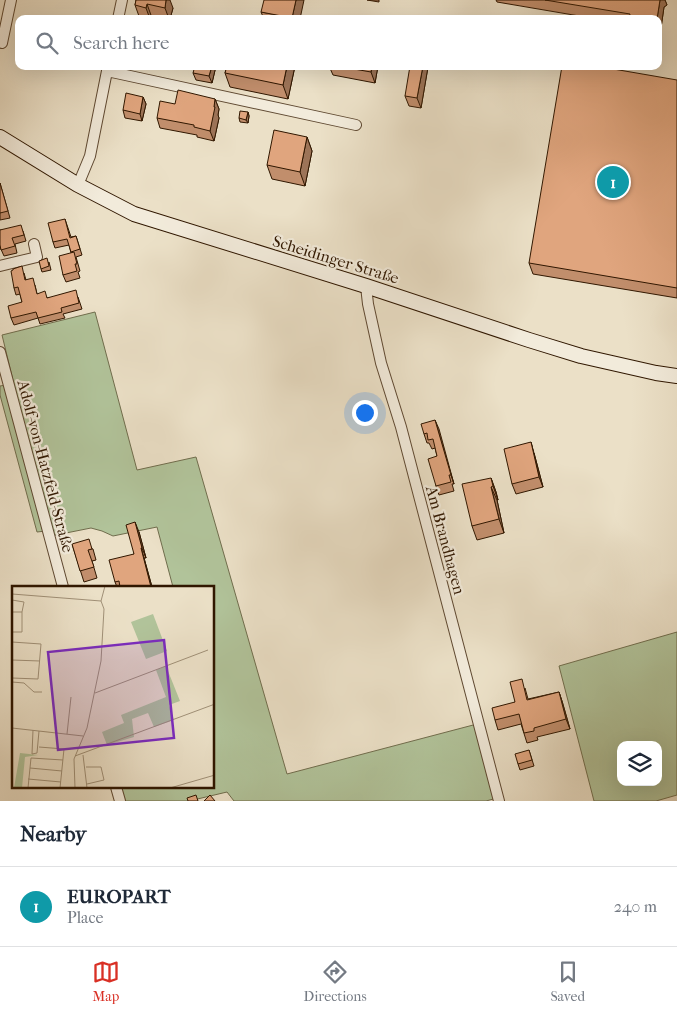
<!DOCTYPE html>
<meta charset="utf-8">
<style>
:root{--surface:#fff;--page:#f6f6f7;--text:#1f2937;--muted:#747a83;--line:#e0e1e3;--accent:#d93025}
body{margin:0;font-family:"IM FELL French Canon",serif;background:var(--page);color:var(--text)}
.controls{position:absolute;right:15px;bottom:15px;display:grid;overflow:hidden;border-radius:10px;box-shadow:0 5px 20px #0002}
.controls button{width:45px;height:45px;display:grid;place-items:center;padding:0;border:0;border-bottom:1px solid var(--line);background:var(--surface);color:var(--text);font:25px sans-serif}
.you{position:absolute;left:364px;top:412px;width:18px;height:18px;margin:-12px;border:4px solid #fff;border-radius:50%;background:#1a73e8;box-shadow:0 0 0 8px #1a73e833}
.badge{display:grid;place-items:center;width:32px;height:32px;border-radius:50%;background:var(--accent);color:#fff;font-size:16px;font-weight:700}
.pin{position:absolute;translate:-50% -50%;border:2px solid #fff;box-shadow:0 1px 5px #0006}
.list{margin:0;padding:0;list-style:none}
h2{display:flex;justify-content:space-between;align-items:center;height:65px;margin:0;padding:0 20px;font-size:21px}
h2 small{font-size:16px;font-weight:400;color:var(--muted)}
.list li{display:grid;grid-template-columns:32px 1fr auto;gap:15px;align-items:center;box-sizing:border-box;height:80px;padding:0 20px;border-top:1px solid var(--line)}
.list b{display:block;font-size:19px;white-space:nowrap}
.list p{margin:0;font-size:16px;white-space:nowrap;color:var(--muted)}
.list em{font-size:16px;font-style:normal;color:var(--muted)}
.icon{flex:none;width:28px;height:28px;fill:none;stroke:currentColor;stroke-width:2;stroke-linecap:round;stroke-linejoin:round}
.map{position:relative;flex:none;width:677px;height:801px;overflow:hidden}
.search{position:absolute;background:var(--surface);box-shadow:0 5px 20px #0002;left:15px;right:15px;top:15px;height:55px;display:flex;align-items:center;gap:12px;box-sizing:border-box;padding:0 18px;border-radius:10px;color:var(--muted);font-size:19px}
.sheet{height:145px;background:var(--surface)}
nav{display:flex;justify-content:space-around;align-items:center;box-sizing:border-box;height:70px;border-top:1px solid var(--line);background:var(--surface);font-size:14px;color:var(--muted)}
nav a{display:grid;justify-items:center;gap:2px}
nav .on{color:var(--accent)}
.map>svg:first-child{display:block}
</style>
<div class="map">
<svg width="677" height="801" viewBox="0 0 677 801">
<rect width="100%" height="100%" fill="#ebe0c7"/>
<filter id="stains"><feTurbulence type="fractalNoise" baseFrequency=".004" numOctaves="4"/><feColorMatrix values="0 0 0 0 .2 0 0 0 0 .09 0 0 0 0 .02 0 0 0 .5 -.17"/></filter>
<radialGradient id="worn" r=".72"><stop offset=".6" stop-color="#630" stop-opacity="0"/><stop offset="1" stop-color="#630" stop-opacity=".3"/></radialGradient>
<path fill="#b1c39a" stroke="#706d4d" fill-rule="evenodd" d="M95 312 137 470 196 457 287 774 477 724 497 798 486 801H234L227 792 189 801H121L117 787H214V587H173L157 527 113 536 102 531 91 528 51 536 2 335Z
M6 385 46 531 37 532 0 395V386Z
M677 632V795L656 801H594L559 666ZM621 745H658V782H621Z"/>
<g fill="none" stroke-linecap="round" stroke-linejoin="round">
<defs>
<path id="minor" d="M118 19 122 0
M0 42 2 43 11 0
M107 71 356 125
M78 185 90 156 108 66
M0 266 37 257 34 244
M366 286 368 304 381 363 401 427 499 801
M0 352 63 587
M116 787 120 801"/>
<path id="secondary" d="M0 137 78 185 134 214 366 286 529 340 581 356 656 373 677 376"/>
</defs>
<use href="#minor" stroke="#5f4932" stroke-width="12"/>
<use href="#secondary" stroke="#301700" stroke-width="16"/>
<use href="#minor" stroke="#f2ebdb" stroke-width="10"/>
<use href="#secondary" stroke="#f2ebdb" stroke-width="14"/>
</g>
<path fill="#c18e6c" stroke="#301700" d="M136 0 173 8 170 19H157L152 18 151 19H140L135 5Z
M367 0H379V2Z
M496 0H665L667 5 664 7 660 35 658 34V19H597L497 2Z
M261 12 300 19H264Z
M216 66 212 83 196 80 193 73Z
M227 66H295L288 99 230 87 225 73Z
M329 66H378L375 83 333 75Z
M428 67 421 108 409 106 405 96Z
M677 80V298L533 274 529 263Z
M143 97 146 104 142 121 125 118 123 110Z
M215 99 219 109 218 115 219 118 214 141 197 137V135L160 128 157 118 175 104Z
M248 112 249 116 248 123 240 122 239 118Z
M307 137 312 151 305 186 272 179 267 165Z
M0 183 10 218 0 220Z
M65 219 71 237 76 236 82 255 76 257 80 271 78 272 80 278 66 282 63 275 71 253 69 245 55 248 53 242Z
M0 230 23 231 26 241 15 244 17 253 4 256 0 247Z
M49 262 51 270 42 272 41 269Z
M24 273 26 280 35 285 37 294 48 298 78 297 82 309 63 314 65 318 40 324 38 318 14 325 11 318 22 302 20 294 16 295 14 288Z
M435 420 454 484H452L454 491 439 495 436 486 437 456 435 448 432 449 429 443H427L424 434Z
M534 453 543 487 516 494 512 484Z
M491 478 496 492 498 500H497L504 533 477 540 472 526Z
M139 532 146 558H144L152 587H117L115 582 134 554Z
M72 544 93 549 96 560 92 561 97 578 84 582Z
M525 688 528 699 559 692 562 701 570 729 537 737 538 740 527 743 521 724 498 730 495 720 515 702Z
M529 750 534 766 520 770 518 764Z"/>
<path fill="#9d7458" stroke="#301700" d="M166 0H170L173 8 170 19H169L165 8Z
M296 0H304L300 19 292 18Z
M660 0H665L667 5 664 7 660 35 658 31V19H657Z
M147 4 152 18 151 19H150L146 8Z
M212 66H216L212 83 209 76Z
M287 66H295L288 99 283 85Z
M372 66H378L375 83 371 72Z
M423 66 428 67 421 108 417 98Z
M143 97 146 104 142 121 140 114Z
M215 99 219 109 218 115 219 118 214 141 210 131Z
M248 112 249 116 248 123 246 120Z
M307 137 312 151 305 186 300 172Z
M435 420 439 429 454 484 451 475Z
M531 442 534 453 543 487 539 477Z
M491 478 496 492 498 500 493 486Z
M491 487 497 500 504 533 499 519Z
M135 522 139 532 146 558 142 548Z
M141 548 144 558 152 587H151Z
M559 692 562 701 570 729 566 719Z"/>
<path fill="#e0a57e" stroke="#301700" d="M136 0H166L165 8 147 4 146 8 135 5Z
M264 0H296L292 18 261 12Z
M545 0H660L657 19H629L630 14Z
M195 66H212L209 76 193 73Z
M227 66H287L283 85 225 73Z
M337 66H372L371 72Z
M410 66H423L417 98 405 96Z
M562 66H596L677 80V288L529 263Z
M178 90 215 99 214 107H215L210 131 194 127V125L157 118 160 101 175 104Z
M126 93 143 97 140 114 123 110Z
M240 111 248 112 246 120 239 118Z
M274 130 307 137 300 172 267 165Z
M0 183 8 211 0 213Z
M65 219 70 238 76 236 80 249 71 252 67 239 53 242 48 223Z
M21 225 24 235 12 238 15 246 1 250 0 245V230Z
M74 252 77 264H75L77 271 63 275 59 256Z
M47 258 49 266 41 269 39 261Z
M22 266 25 280 33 278 37 294 45 291 47 298 76 290 79 303 61 308 62 312 38 318 36 312 11 318 8 306 22 302 18 287 14 288 11 271 13 270V269Z
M435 420 451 475H449L451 482 436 486 428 459 437 456 433 439 428 440 427 433 424 434 421 424Z
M531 442 539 477 512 484 504 449Z
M491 478 493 486 491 487 499 519 472 526 462 484Z
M135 522 142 548H141L151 587H120L119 581 115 582 109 560 134 554 126 525Z
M89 539 92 549 88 550 94 567 80 571 72 544Z
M522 679 527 700 559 692 566 719 534 728V731L524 733 519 714 495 720 492 708 515 702 510 682Z
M529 750 532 760 518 764 515 754Z
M196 795 198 801H188L187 798Z
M210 795 215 801H204Z"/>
<g text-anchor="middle" stroke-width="4.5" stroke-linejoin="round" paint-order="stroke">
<g font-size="16" fill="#301700" stroke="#f2ebdb">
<text transform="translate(336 259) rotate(17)" y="6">Scheidinger Straße</text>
<text transform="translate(46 466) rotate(75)" y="6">Adolf-von-Hatzfeld-Straße</text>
<text transform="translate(446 540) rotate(75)" y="6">Am Brandhagen</text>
</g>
</g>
<g transform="translate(12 586)">
<rect width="202" height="202" fill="#ebe0c7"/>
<path d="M141 28 155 65 134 73 119 36ZM154 80 168 115 157 119 162 134 142 141 136 127 120 133 122 151 95 159 90 146 112 137 109 129 154 111 144 84ZM8 167 26 169 13 171 10 202H2Z" fill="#b1c39a"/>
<path fill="none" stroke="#a09077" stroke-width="1" d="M0 8 89 15M0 14 12 16 10 26M0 26H10V46H0M0 56 29 58 26 93 0 92M0 74 28 75M0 96 12 97 22 106H30M83 107 196 64M0 142 71 150M21 144 20 168 25 167 27 145M55 148 59 111M27 161 52 163 48 202M71 169 75 202M63 170 203 118M74 181H89L92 194 75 198M18 182 50 185M16 193 49 196M16 202 19 172 51 174M63 202 62 173 75 142 89 75 92 23 89 15 93 0M158 202 203 189"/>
<path fill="#7b2cbf" fill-opacity="0.15" stroke="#7b2cbf" stroke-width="2.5" d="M152 54 162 152 46 164 36 66Z"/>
<rect width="202" height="202" fill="none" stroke="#301700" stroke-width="2.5"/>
</g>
<rect width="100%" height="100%" filter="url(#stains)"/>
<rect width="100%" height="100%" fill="url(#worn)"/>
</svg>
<div class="controls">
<button><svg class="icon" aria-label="layers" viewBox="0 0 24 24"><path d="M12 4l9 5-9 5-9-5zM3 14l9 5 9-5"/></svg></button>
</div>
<div class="you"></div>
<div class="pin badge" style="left:613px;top:182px;background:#0f9aa8">1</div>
<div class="search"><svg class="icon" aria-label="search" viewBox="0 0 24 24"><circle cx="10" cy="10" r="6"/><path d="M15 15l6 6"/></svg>Search here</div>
</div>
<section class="sheet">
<h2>Nearby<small></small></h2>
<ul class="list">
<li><span class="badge" style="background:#0f9aa8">1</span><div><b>EUROPART</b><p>Place</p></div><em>240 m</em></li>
</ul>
</section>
<nav>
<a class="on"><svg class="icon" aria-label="map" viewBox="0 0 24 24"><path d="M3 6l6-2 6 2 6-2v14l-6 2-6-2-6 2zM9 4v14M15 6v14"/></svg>Map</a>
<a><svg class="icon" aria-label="directions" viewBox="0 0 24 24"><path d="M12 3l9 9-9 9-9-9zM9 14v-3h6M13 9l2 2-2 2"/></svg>Directions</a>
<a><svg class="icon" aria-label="saved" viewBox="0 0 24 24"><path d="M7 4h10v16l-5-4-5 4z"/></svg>Saved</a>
</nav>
